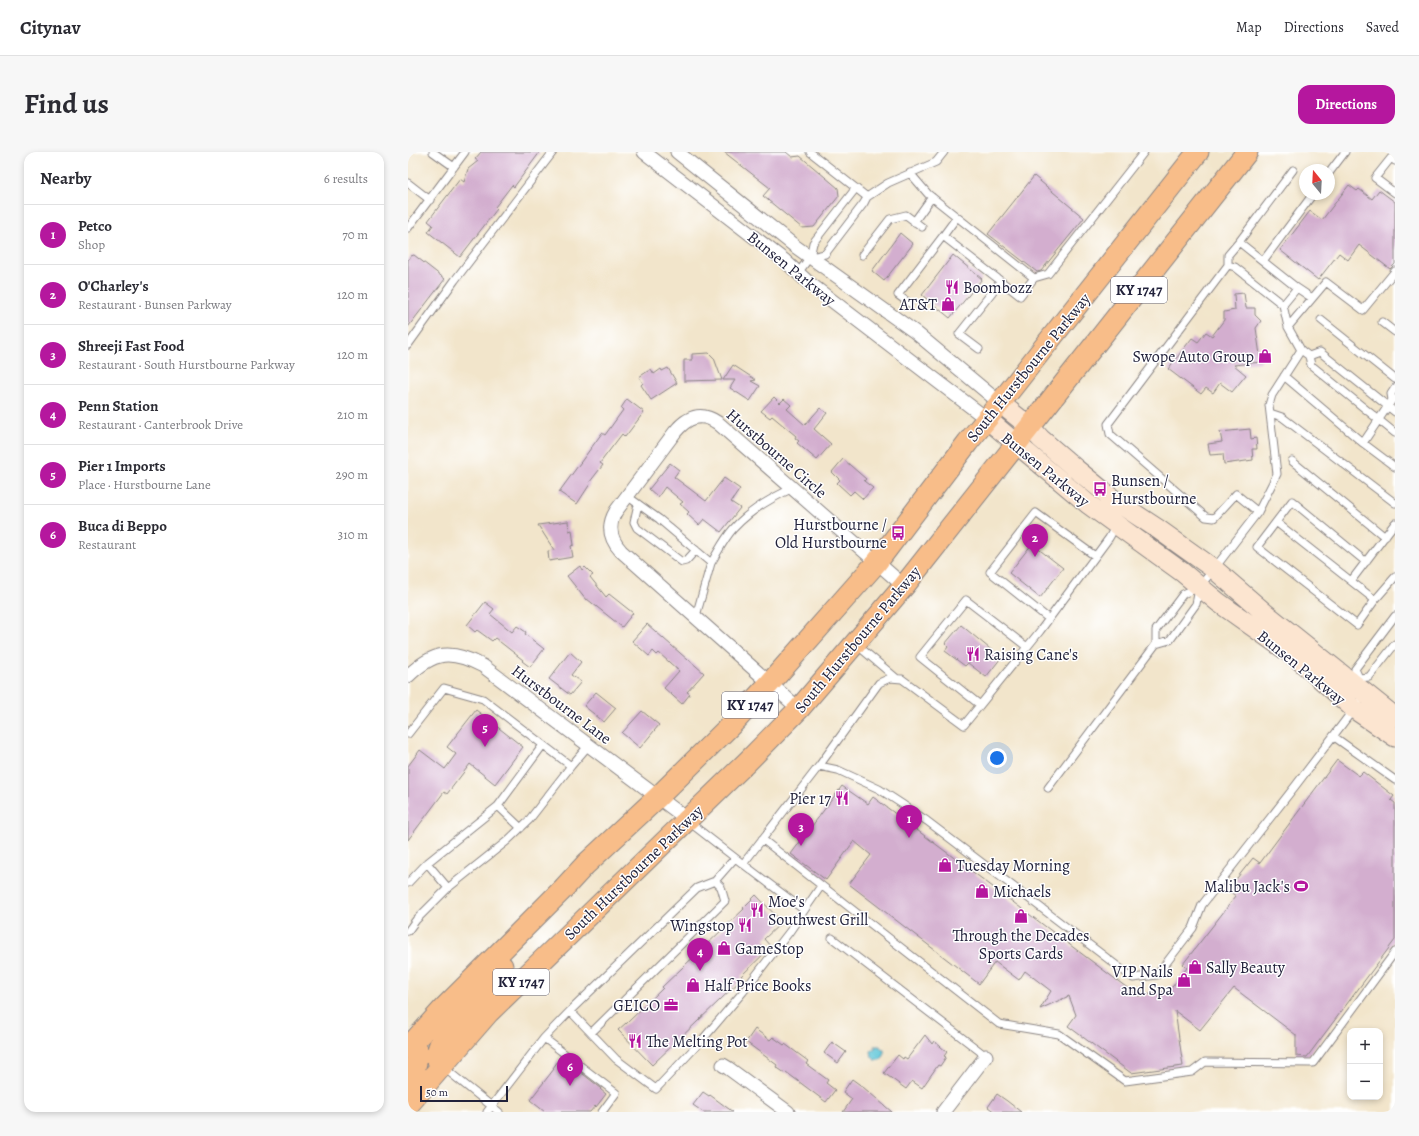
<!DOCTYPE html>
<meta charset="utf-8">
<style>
:root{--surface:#fff;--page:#f7f7f7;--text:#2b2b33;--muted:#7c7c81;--line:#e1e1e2;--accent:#b5179e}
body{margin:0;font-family:Alegreya,serif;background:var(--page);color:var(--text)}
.controls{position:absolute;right:12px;bottom:12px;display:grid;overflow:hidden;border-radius:8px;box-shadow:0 2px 6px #0003}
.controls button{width:36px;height:36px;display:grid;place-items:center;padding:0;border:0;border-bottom:1px solid var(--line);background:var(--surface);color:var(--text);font:20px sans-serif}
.compass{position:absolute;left:891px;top:12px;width:36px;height:36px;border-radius:50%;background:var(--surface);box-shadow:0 2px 6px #0003;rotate:342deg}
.scale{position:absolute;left:12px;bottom:10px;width:88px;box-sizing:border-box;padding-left:4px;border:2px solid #22223b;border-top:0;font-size:11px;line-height:14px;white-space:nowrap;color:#22223b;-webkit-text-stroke:3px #fff;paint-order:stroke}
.you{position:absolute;left:589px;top:606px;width:14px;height:14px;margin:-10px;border:3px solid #fff;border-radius:50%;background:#1a73e8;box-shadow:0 0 0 6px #1a73e833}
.badge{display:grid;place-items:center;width:26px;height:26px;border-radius:50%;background:var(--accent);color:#fff;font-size:13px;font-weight:700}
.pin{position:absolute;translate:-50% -33px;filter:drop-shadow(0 1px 2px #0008)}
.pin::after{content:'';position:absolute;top:21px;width:14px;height:12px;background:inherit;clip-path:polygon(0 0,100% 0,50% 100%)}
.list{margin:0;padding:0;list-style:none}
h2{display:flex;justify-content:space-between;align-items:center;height:52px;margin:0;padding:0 16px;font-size:17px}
h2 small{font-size:13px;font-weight:400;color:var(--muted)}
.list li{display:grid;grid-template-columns:26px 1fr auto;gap:12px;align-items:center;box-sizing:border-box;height:60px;padding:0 16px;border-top:1px solid var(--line)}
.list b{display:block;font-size:15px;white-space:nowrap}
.list p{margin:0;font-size:13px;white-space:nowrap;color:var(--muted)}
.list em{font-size:13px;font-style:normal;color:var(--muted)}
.map{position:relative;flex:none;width:987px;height:960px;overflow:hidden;border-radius:12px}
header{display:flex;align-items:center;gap:24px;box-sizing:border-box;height:56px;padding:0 20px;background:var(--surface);border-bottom:1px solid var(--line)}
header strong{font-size:19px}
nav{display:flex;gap:22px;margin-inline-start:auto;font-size:14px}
.intro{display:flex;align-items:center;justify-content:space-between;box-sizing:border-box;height:96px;padding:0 24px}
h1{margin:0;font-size:28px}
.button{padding:10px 18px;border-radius:12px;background:var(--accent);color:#fff;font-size:14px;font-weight:700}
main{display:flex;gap:24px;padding:0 24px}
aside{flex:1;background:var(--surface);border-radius:12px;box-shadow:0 2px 6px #0003}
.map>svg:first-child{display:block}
</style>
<header>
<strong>Citynav</strong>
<nav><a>Map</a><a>Directions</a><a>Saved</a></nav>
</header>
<div class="intro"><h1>Find us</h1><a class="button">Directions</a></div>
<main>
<aside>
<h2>Nearby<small>6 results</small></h2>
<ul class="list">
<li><span class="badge">1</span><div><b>Petco</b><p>Shop</p></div><em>70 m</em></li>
<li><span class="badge">2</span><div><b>O'Charley's</b><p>Restaurant · Bunsen Parkway</p></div><em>120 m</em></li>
<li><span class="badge">3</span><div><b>Shreeji Fast Food</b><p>Restaurant · South Hurstbourne Parkway</p></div><em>120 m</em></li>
<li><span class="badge">4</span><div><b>Penn Station</b><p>Restaurant · Canterbrook Drive</p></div><em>210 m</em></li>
<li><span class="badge">5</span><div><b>Pier 1 Imports</b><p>Place · Hurstbourne Lane</p></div><em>290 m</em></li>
<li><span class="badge">6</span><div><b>Buca di Beppo</b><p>Restaurant</p></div><em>310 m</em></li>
</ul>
</aside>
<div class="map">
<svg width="987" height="960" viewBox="0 0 987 960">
<rect width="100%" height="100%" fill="#fff"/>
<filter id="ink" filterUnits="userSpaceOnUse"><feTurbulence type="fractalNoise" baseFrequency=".025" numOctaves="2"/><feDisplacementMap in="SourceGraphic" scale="8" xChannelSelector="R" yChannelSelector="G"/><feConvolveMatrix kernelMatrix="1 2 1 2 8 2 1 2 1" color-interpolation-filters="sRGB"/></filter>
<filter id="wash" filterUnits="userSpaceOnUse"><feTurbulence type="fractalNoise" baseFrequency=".012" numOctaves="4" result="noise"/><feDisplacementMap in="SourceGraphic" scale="16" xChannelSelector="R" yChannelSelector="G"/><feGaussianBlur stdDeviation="0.9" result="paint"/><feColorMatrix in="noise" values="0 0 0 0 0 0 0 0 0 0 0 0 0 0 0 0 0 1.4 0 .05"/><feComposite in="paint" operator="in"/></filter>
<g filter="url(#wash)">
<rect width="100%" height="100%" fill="#f2e5cb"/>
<path fill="#5cc5d7" stroke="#3f7489" d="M467 894H472V895L476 898V904L472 908H467L464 905 463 899 467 896Z"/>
<g id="blocks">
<path fill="#d3aecf" d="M73 0H132L106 35 104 33 87 55 89 57 52 105 20 80 25 73 20 69 52 27 56 30 60 17 70 9 67 7Z
M316 0H378L384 5 392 4 430 36 431 44 406 75 394 76 355 44 362 36Z
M626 24 676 66 633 119 629 120 580 82Z
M941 33 949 39 951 37 964 47 971 38 987 50V112L982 117 951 93 940 108 931 101 910 128 872 98 902 59 914 68Z
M492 81 505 92 476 129 464 119Z
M6 103 37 127 0 175V108L3 104Z
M545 103 574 127 542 166 514 143Z
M836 141 838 156H847V163L853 169 848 176 853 210 826 213 838 223 824 240 812 231 805 241 798 236 793 242 760 217 784 186 790 190 798 180 804 184 816 168V160L827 158 826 142Z
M301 201 306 206 314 228 276 229V208H284V202Z
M325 213 348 228 343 229 352 234 342 249 322 236 327 228H315Z
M260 216 269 231 243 248 233 233 235 231 231 225 243 217 246 222 253 217 254 219Z
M366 245 372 251 376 247 383 253 379 257 397 273 412 256 419 261 406 277 423 292 409 308 389 291 391 289 387 286 388 284 364 264 362 266 353 259Z
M219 247 236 260 217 285 214 282 192 311 195 313 181 331 182 332 169 352 151 340 194 281 197 283 215 258 213 256Z
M842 277 843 287 848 286 849 297H844L845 308 816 312 815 302 802 303 800 292 814 290 812 280Z
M435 307 458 327 456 329 465 336 455 347 446 339 442 343 429 331 432 328 424 320Z
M262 311 271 318 266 325 298 349 316 326 332 337 323 350 332 356 313 380 296 367 291 373 279 362 281 360 272 352 275 350 257 335 250 345 241 337Z
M160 369 161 379 164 378 166 393 163 394 165 405 141 409 140 399 146 398 130 373Z
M624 392 655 416 632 446 601 421Z
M172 414 174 418 177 415 185 423 182 425 198 445 201 442 225 461 214 475 179 447 178 448 159 424Z
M77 450 86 457 82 462 104 480 109 474 118 480 117 482 136 497 122 515 114 509 115 508 87 486 84 489 69 478 67 480 59 473Z
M239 472 280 508V507L296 521 279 540 282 542 274 552 256 536 271 519 251 501 249 503 245 499 241 504 224 489Z
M553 473 593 506 578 525 560 511 557 514 537 499 540 495 537 492Z
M162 500 173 510 163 523 173 530 162 543 141 527Z
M188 540 208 556 196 570 176 554Z
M68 558 115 595 87 632 62 612 39 642 36 640 0 688V614L12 598 37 617 48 602 39 595Z
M234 559 251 573 232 596 214 581Z
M929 608 951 624 955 620 986 644 983 648 987 651V788L899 905 888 904V883L826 836 792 878 767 859 775 914 723 921 660 874 668 863 661 844 632 857 643 839 617 819 611 828 587 810 571 832 441 732 463 703 446 689 418 728 383 702 434 634 460 652 465 645 730 844 761 839 779 816 775 812 782 803 828 744 822 740 821 736 845 706 852 711Z
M348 743 374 770 356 787 363 795 333 824 335 826 244 913 210 878 218 871V872L255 836 254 835 336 757 335 756Z
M347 877 362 888 365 885 376 893 377 892 400 909 398 912 420 928 418 931 427 938 418 950 378 920 377 921 368 915 369 913 338 890Z
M517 883 524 892 526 889 539 900 536 904 538 905 532 914 530 913 514 936 504 929 498 937 476 921 490 903 495 907 496 905 499 907Z
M424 890 438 900 430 911 416 901Z
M154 906 193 936 192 937 198 942 188 955 187 954 182 960H137L122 948 146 917 145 916 150 909 152 910Z
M444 927 455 935 484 960H435L444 947 435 940Z
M295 940 301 944 302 943 325 960H295L285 953Z
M589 942 599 949 613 960H587L580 955Z"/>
</g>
</g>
<g filter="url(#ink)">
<use href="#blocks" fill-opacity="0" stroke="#8a8483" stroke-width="1"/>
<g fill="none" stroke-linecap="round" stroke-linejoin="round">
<defs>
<path id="lane" d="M25 0 46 15
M402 0 459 45
M987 9 983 6 967 26 987 41
M502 21 520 42 626 126 640 122 736 0
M921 21 937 0
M0 31 22 48
M549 65 535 84 612 144 626 126
M506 70 524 45
M0 76 57 0
M831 90 885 18
M454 103 482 67 498 63 514 75
M403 105 417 102 456 51 459 45 480 31 528 10 536 0
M855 109 905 42
M820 113V103L831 90 889 136
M390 121 402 105 405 91 448 36
M501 151 490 143 535 84
M875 153 889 136 904 146
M913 168 987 227
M974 170 987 180
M880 175 918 130 955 158 987 119
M0 193 47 128 145 0
M571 197 551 182 593 129
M893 198 901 204 903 213 987 281
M901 204 912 200 987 260
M876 224 955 291
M987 247 984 248 955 291 987 315
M984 248 983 242 987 236
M862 261 874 265 987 351
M884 309 977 385
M219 344 251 367 303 411 288 464
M230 352 226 370 229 376 274 410 278 409 288 398
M868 370 967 448 987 425
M958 410 884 349 849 395 949 473 967 448
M303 411C310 400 316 387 325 377 341 359 363 346 385 336
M943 429 987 371
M641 467 582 420 628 361 687 404
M748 492V478L775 442 791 435 806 417 850 360 869 322 861 253 864 243 893 198 880 175 875 153 827 115 820 113 700 272 702 282 798 365 806 366 828 342 850 360
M449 493 488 526
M951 526 947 517 987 464
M949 529 951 526 961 525 987 492
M572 553 512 505 558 448 619 495
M0 582 36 536 75 547 163 614 181 593
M925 584 987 628
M411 614 471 531 482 526 494 527 556 573 632 479 701 386 709 372
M640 636 748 492 762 488 788 452 791 437
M90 654 113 676
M281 670 335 712 411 614 430 618 471 637 494 652 519 669 581 716 725 826 749 823 785 776 794 753 888 633 958 541
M354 687 591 872 651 882 717 929 784 920 797 910 905 911 987 800
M19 711 40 736
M335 712 396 758
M0 731 19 711 90 654 135 593
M0 779 8 768 40 736 99 689 121 668 163 614
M424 786 578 904
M162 859 208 907 248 937 295 887 335 840 382 779 413 734
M183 881 317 749 313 735 307 729
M136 886 208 941 194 960
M35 915 91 960
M79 960 136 886 162 859 289 736 307 729 327 706"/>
<path id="street" d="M236 0 377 109 401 131 579 267
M269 0 388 95 507 180 592 251
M0 524C26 499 43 497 75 514L279 667
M391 557 213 399C202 387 199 374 208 359L267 280C279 265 293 259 310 271L496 434
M315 913 320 916 380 960
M535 960 578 904"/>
<path id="secondary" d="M592 251 622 275 633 287 668 317 706 348 750 377 806 417 857 461 987 565
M579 267 680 352 774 420 810 450 889 506 946 557 987 585"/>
<path id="primary" d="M0 896 36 856 154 738 178 712 250 645 329 567 362 531 469 410 560 290 592 251 790 0
M33 914C27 906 29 899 33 890L94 814
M0 931C5 920 15 900 5 890
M0 953 80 861 339 610 391 557 496 434 839 0"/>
</defs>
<use href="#lane" stroke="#8a8483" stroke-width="9"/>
<use href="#street" stroke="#8a8483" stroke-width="15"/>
<use href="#secondary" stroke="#8a8483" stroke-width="21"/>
<use href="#primary" stroke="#8a8483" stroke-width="23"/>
<use href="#lane" stroke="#fff" stroke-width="7"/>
<use href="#street" stroke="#fff" stroke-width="13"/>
<use href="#secondary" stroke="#fce5d0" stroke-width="19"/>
<use href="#primary" stroke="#f8bd89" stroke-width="21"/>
</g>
</g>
<defs>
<symbol id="restaurant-bare" viewBox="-9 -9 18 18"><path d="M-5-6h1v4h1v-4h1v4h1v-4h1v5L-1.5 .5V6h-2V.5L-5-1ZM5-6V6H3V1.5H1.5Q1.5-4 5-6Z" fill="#b5179e" stroke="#fff" stroke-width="2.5" paint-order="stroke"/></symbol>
<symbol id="shop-bare" viewBox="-9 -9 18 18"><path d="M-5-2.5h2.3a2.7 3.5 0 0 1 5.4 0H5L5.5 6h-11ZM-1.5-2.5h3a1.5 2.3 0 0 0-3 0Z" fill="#b5179e" stroke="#fff" stroke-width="2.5" paint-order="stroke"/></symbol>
<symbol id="bus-bare" viewBox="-9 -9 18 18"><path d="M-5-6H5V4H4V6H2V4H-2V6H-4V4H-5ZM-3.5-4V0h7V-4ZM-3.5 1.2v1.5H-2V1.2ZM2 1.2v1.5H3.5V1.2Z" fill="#b5179e" stroke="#fff" stroke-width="2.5" paint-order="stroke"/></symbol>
<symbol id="stadium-bare" viewBox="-9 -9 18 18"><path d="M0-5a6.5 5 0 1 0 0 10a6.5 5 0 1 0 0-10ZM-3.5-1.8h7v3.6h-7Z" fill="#b5179e" stroke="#fff" stroke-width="2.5" paint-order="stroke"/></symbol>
<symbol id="office-bare" viewBox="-9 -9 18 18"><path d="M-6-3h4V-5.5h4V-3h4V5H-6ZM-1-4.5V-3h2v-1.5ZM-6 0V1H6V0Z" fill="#b5179e" stroke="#fff" stroke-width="2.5" paint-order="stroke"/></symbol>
</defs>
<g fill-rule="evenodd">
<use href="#restaurant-bare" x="534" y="125" width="20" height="20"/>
<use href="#shop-bare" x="530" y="142" width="20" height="20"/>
<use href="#shop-bare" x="847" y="194" width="20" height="20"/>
<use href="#bus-bare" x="682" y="327" width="20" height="20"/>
<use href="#bus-bare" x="480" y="371" width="20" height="20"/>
<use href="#restaurant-bare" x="555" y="492" width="20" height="20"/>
<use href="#restaurant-bare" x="424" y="636" width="20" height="20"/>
<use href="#shop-bare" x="527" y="703" width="20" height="20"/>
<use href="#stadium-bare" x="883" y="724" width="20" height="20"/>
<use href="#shop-bare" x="564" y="729" width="20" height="20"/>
<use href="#restaurant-bare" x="339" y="748" width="20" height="20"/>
<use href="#shop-bare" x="603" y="754" width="20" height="20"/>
<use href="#restaurant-bare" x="327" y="763" width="20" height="20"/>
<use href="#shop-bare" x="306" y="786" width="20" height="20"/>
<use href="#shop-bare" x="777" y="805" width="20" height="20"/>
<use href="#shop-bare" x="766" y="818" width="20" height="20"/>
<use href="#shop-bare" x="275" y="823" width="20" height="20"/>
<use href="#office-bare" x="253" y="843" width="20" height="20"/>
<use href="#restaurant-bare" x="217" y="879" width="20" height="20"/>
</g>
<g text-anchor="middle" stroke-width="3" stroke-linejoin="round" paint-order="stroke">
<g fill="#fff" stroke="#646476" stroke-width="1">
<rect x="703" y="125" width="56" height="26" rx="3"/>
<rect x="314" y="540" width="56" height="26" rx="3"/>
<rect x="85" y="817" width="56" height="26" rx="3"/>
</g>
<g font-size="15" font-weight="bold" fill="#22223b">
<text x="731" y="143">KY 1747</text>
<text x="342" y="558">KY 1747</text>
<text x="113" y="835">KY 1747</text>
</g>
<g font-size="16" fill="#22223b" stroke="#fff">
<text transform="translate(384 116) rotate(39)" y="6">Bunsen Parkway</text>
<text transform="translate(620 215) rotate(-51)" y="6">South Hurstbourne Parkway</text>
<text transform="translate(369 301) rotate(41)" y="6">Hurstbourne Circle</text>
<text transform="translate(638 317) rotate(39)" y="6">Bunsen Parkway</text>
<text transform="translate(449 487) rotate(-50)" y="6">South Hurstbourne Parkway</text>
<text transform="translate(894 515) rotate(39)" y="6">Bunsen Parkway</text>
<text transform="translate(154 552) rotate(37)" y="6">Hurstbourne Lane</text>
<text transform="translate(225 720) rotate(-44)" y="6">South Hurstbourne Parkway</text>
</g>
<g font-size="16" fill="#22223b" stroke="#fff" text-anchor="start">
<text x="555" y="141">Boombozz</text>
<text x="529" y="158" text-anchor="end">AT&amp;T</text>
<text x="846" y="210" text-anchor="end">Swope Auto Group</text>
<text x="703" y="334">Bunsen /<tspan x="703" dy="18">Hurstbourne</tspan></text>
<text x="479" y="378" text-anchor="end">Hurstbourne /<tspan x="479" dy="18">Old Hurstbourne</tspan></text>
<text x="576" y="508">Raising Cane's</text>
<text x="423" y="652" text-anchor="end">Pier 17</text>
<text x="548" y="719">Tuesday Morning</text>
<text x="882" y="740" text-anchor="end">Malibu Jack's</text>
<text x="585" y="745">Michaels</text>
<text x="360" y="755">Moe's<tspan x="360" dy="18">Southwest Grill</tspan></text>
<text x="326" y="779" text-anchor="end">Wingstop</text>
<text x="613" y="789" text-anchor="middle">Through the Decades<tspan x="613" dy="18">Sports Cards</tspan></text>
<text x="327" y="802">GameStop</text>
<text x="798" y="821">Sally Beauty</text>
<text x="765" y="825" text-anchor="end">VIP Nails<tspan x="765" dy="18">and Spa</tspan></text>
<text x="296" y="839">Half Price Books</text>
<text x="252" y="859" text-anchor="end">GEICO</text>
<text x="238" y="895">The Melting Pot</text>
</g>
</g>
</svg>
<div class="controls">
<button>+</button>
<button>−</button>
</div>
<svg class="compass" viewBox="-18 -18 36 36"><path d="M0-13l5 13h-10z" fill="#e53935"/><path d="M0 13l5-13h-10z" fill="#7c7c81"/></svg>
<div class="scale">50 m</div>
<div class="you"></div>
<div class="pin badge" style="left:501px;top:686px">1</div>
<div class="pin badge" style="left:627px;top:405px">2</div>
<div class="pin badge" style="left:393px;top:694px">3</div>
<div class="pin badge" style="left:292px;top:819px">4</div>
<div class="pin badge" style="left:77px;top:595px">5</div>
<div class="pin badge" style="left:162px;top:934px">6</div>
</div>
</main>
